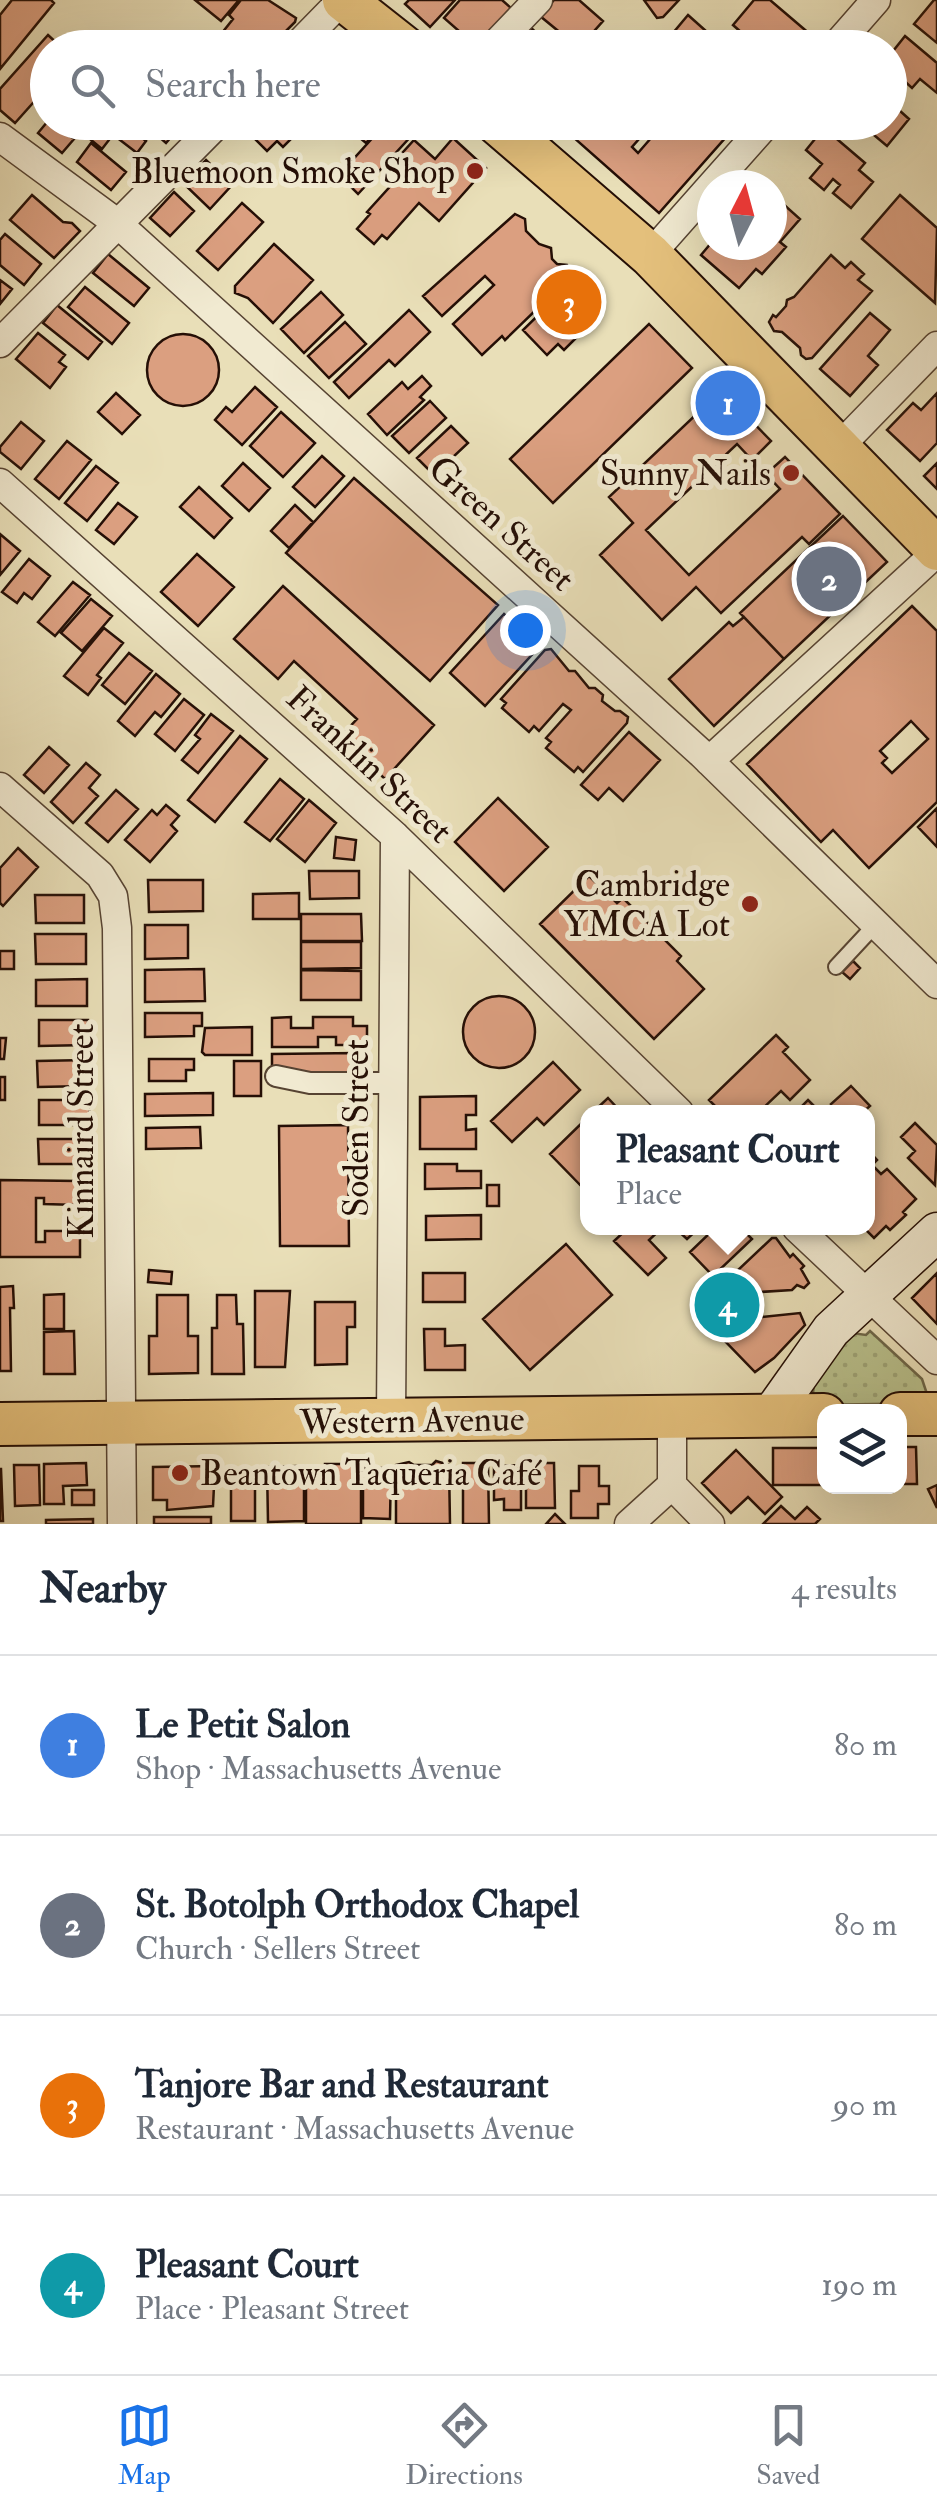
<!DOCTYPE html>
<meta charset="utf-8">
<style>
:root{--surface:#fff;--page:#f2f2f3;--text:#1f2937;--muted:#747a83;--line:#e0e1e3;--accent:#1a73e8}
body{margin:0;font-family:"IM FELL Double Pica",serif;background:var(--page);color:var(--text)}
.controls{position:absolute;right:30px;bottom:30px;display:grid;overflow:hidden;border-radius:20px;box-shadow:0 10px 40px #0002}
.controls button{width:90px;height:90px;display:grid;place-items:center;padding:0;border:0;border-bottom:2px solid var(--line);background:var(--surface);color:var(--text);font:50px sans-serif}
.compass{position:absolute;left:697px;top:170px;width:90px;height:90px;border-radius:50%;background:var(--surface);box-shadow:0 10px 40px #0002;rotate:6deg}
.you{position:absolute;left:525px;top:630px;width:35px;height:35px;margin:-25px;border:8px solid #fff;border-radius:50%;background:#1a73e8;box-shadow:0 0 0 15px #1a73e833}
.badge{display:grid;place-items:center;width:65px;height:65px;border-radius:50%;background:var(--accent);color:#fff;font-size:32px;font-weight:700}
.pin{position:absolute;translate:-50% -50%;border:5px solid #fff;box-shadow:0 2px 10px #0006}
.popup{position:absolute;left:580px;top:1105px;width:295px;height:130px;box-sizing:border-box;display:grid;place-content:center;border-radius:20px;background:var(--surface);filter:drop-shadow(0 2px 8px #0005);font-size:32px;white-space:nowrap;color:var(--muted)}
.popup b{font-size:38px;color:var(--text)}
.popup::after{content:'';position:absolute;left:50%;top:100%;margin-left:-20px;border:20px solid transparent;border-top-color:var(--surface)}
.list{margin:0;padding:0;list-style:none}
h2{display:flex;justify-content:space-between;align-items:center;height:130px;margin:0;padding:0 40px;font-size:42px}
h2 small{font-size:32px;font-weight:400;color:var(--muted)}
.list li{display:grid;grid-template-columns:65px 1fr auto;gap:30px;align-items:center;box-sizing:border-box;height:180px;padding:0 40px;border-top:2px solid var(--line)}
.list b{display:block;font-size:38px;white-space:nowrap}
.list p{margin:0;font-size:32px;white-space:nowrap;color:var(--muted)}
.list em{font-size:32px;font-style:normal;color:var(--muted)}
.icon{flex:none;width:55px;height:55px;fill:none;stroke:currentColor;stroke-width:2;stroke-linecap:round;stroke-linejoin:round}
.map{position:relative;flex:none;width:937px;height:1524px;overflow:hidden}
.search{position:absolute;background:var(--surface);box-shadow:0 10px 40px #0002;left:30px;right:30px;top:30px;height:110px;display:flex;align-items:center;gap:25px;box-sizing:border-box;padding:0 35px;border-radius:55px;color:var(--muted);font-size:38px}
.sheet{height:850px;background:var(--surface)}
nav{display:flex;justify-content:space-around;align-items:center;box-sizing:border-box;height:140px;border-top:2px solid var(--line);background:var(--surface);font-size:28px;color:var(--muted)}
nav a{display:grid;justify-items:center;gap:5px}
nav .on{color:var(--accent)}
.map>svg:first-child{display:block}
</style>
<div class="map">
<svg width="937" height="1524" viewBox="0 0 937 1524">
<defs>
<pattern id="park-dots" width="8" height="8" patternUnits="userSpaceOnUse" patternTransform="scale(2.5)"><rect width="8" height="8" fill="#b9c18d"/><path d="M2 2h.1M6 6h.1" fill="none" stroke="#9fa578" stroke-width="1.8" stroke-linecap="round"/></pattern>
</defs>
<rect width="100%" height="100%" fill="#e9dfb8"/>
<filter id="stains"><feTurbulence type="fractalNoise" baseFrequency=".002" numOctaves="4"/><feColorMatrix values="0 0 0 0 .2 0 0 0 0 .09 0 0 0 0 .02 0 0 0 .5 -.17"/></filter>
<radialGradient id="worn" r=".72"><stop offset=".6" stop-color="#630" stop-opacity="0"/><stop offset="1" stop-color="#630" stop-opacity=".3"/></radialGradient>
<path fill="url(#park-dots)" stroke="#6f684a" stroke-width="2.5" d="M870 1331 922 1379 927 1394 935 1403 812 1405 814 1383 852 1333 866 1335Z"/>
<path fill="#db9f80" stroke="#250f06" stroke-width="2.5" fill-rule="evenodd" d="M12 0H51L54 3 0 69V15Z
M195 0H239L221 21Z
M241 0H268L296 18 295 22 269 48H210L233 19 229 15Z
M409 0H455L430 27 405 4Z
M460 0H502L511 8 476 46 444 18Z
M554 0H579L603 21 579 48 540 16Z
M644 0H679L663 17 657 18Z
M754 0H770L811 35 801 48 788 40 781 48H759L733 25Z
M934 0H937V43L914 24Z
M688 15 725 48H678L668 39Z
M530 27 553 48H513Z
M593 32 607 45 614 37 624 45 579 48Z
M48 35 62 48H48V86L15 123 0 110V89Z
M905 36 937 63V93L920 79 912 88 890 68V55Z
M331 37 343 48H311L320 38Z
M890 102 909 119 887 146 868 130 874 122H890Z
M48 121 74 139 62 153 38 133Z
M75 122H95L112 136 102 149 73 125Z
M113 122H121L146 141 137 153 107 130Z
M142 122H184L166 143Z
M294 122 300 130 283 147 277 141 267 151 239 123Z
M341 122H385L366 143Z
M387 122H401L413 134 358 194 339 175Z
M586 122H654L632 147 638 153 665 122H709L726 137 659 213 573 137Z
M824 128 865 163 859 170 873 182 851 208 833 193 840 185 833 179 824 190 810 178 822 164 806 150Z
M453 138 486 168 439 221 419 203 387 239 382 235 374 244 357 229 370 214 367 212 395 181 385 172 414 140 435 159Z
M91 143 126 172 111 190 77 162Z
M206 160 232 185 210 209 183 183Z
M174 192 194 211 170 236 150 218Z
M772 194 800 219 780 242 786 247 762 274 756 269 739 288 701 255 712 242V245H772Z
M32 195 63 222 72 223 80 231 54 258 10 220Z
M900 195 937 228 935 303 862 239Z
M242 203 263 222 218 270 197 251Z
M515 214 525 219 526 231 539 244 551 248 552 259 557 264 567 265 572 275 505 340 502 336 482 355 453 324 494 285 485 276 442 316 423 296Z
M5 234 41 264 24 285 0 265V240Z
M274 244 313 280 273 323 248 298 235 293V286Z
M108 254 149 288 134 306 93 273Z
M831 255 845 268 851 262 864 274 858 280 872 291 812 358 806 359 801 355 800 348 782 332 774 331 769 322 773 315 776 317 786 306 787 300 794 297Z
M0 280 12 289 0 304Z
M571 283 593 304 577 321 585 329 564 350 558 344 547 355 523 330Z
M85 287 129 323 112 344 68 307Z
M321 292 343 315 304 353 281 329Z
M57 305 102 342 88 359 43 323Z
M409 310 430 332 395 366 389 360 349 398 334 382Z
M870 313 890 330 868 356 878 365 850 396 820 369Z
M345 322 366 344 329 378 308 356Z
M649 324 692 368 553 503 510 459Z
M38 333 65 355 59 362 66 367 50 388 16 359Z
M147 370a36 36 0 1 1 72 0a36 36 0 1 1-72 0Z
M422 376 431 386 420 397 424 400 387 435 368 414 402 382 408 389Z
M714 382 771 441 752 460 737 444 646 530 689 575 780 489 766 474 785 457 840 514 809 544 802 537 721 613 696 587 662 620 600 555 633 523 609 497 702 409 694 401Z
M255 387 277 407 242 445 215 420 226 407 232 412Z
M116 393 140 415 122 434 98 412Z
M937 393V443L920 461 887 430 913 403 921 410Z
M430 401 446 418 409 453 392 436Z
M281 412 315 443 283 477 250 446Z
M21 422 44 441 21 469 0 452V447Z
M451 426 468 443 434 475 417 458Z
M67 441 91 460 59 499 35 479Z
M322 456 344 476 315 507 293 487Z
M243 463 270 488 249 511 222 486Z
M937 463V489L924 476Z
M96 466 118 483 87 521 65 503Z
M354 478 498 605 430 681 286 553Z
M199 487 232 518 214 538 180 507Z
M118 503 137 517 114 544 96 530Z
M295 505 313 522 289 548 271 531Z
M843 516 887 562 784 659 740 613Z
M0 534 20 551 0 575Z
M197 554 234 587 198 626 161 592Z
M29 559 50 576 32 599 24 593 17 603 2 592Z
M73 582 90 595 55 636 38 622Z
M283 586 434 725 385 779 340 737 357 719 294 661 278 679 234 639Z
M91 599 112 616 82 651 61 633Z
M912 606 937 631V802L869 868 833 830 821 842 747 764ZM911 721 928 739 892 773 882 763 887 758 880 751Z
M504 614 539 647 485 706 450 673Z
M744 617 784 659 714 726 669 679 729 622 733 626Z
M104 628 123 643 97 675 101 678 88 695 64 676Z
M551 649 569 671H575L589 688H595L603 695 602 701 615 711H620L628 717 627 723 583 772 578 767 574 772 546 748 551 742 546 738 571 710 563 704 539 731 534 726 529 732 502 708 506 703 501 699 545 650Z
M129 653 152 671 125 704 102 685Z
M156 674 180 694 161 717 155 712 135 736 118 721Z
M184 699 204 715 175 751 155 734Z
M211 714 233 731 198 773 182 760 200 739 195 735Z
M629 732 660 760 623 801 609 788 598 800 581 785Z
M240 736 267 759 215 822 188 800Z
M49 747 69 765 44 793 24 775Z
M86 763 100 775 89 788 98 796 73 823 51 802Z
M280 779 304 799 270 841 245 822Z
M116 790 138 809 108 842 86 823Z
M498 798 548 847 504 891 455 842Z
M309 800 336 823 305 862 277 839Z
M166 805 179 816 171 825 177 831 150 862 125 840 152 810 157 815Z
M937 808V847L918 827Z
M336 837 356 840 354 860 334 858Z
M18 848 38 867 3 906 0 903V868Z
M309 871H359V898L310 899Z
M589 876 617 903 623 898 681 956 677 961 704 989 654 1039 540 924Z
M148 880H203V911L149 912Z
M299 893V919H253V894Z
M35 895H84V923H36Z
M301 914H361L362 941H301Z
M145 925H188V958L145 959Z
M35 934H86V964H36Z
M301 942H361V968L301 969Z
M0 951H14V969H0Z
M853 961 860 968 850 979 842 972Z
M204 969 205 1001 145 1002V970Z
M301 970 361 971V1000H301Z
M87 979V1006H36V980Z
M463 1032a36 36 0 1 1 72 0a36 36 0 1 1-72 0Z
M145 1013H202V1026H194V1036L145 1037Z
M291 1017V1028H313V1017H353V1026H367V1045H336V1037H318V1047H272V1018Z
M39 1020H88V1045L39 1046Z
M252 1027V1055H205L202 1052 205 1028Z
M776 1035 788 1047 783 1052 810 1080 790 1100 781 1091 759 1112H721L709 1100Z
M0 1038H6L4 1059H0Z
M357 1053V1074L272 1071V1054Z
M149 1059H194V1070H186V1081H149Z
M87 1060 88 1086 38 1087 37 1061Z
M234 1061H261V1096H234Z
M553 1062 580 1090 544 1125 537 1118 512 1142 491 1121Z
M0 1077H5V1100H0Z
M851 1086 870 1106 863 1112H838L831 1104Z
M213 1093V1115L145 1116V1094Z
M476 1096V1115H466V1130L476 1129V1149H420V1097Z
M608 1098 621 1112H593Z
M39 1100H87L91 1104 87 1125H39Z
M808 1100 820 1112H796Z
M587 1118V1192L550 1154Z
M915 1123 937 1145 935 1185 908 1158 915 1151 901 1137Z
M348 1125 349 1246H280L279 1126Z
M200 1127 201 1148 146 1149V1128Z
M38 1139H87V1164H39Z
M867 1149 877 1160 872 1165 881 1174 887 1169 916 1199 903 1212 906 1215 890 1230 886 1226 874 1238 864 1228H867Z
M425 1164H457V1171H481V1188L425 1189Z
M0 1180 78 1181V1205L44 1204V1198H36V1242H45V1231H80V1257H0Z
M487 1185H499V1206H487Z
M481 1215V1239L426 1240V1216Z
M628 1228H662L649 1240 666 1258 648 1275 614 1241Z
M675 1228H699L687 1239Z
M715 1228H741L752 1239 713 1276 690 1252Z
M772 1238H776L790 1257 793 1254 804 1266 801 1269 809 1283 804 1288 797 1285 792 1290 760 1292 753 1299 754 1311 762 1317 800 1313 805 1325 774 1358 755 1372 724 1340 730 1335 701 1305Z
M566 1244 612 1295 530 1370 483 1319Z
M149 1270 172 1272 171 1284 148 1282Z
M423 1273H465V1302H423Z
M937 1273V1324L912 1298Z
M13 1286 14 1308H10L11 1371H0V1287Z
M255 1291H290L285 1367H255Z
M64 1294V1329H44V1295Z
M157 1295H188V1336H198V1373L149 1374V1336H157Z
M217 1295H236L237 1324H243L244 1374H212V1328H217Z
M315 1302H355V1327H347V1364L315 1365Z
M424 1329H445V1346L465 1345V1370H425Z
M74 1331 75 1374H44V1332Z
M900 1447H916L917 1484H900Z
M773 1448H824V1485H773Z
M736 1450 782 1497 765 1514 748 1497 731 1513 702 1483Z
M436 1461 449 1465 450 1524H396V1465L409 1462 414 1465H432Z
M86 1463 87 1485 63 1486 64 1504H44V1464Z
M463 1463H488L489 1524H463Z
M526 1463H554L555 1508H526Z
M325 1464H361V1524H306V1485H325Z
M14 1465H39L40 1505 15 1506Z
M521 1465V1510H504V1499L494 1500V1466Z
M215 1466 213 1506 167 1510V1500H153V1467Z
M296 1466V1484H304V1521L268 1522 267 1467Z
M579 1466H599V1486H609V1504H598V1518H571V1491H579Z
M363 1468H391L390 1519 363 1518Z
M0 1469H1L3 1521H0Z
M231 1472H255V1521H231Z
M937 1485V1508L928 1489Z
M72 1490H94V1505H72Z
M781 1506 795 1519 807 1507 820 1519 815 1524H763Z
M555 1514 565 1524H546Z
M154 1517H211V1524H154Z
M93 1519V1524H46V1520Z"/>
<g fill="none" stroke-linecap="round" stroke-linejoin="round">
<defs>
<path id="service" d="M836 967 876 924"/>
<path id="pedestrian" d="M276 1076 310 1083H394"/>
<path id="minor" d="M295 48 342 0
M492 48 538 0
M834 48 876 0
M0 137 117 223 702 754 937 984
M712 185 768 122
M650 255 712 185
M0 343 219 122
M837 449 937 346
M0 483 395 836 679 1112
M709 761 937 552
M0 787 100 875 113 896 117 928 122 1524
M797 1228 937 1360
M391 1420 395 836
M672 1485 710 1524
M629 1524 672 1485V1417"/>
<path id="secondary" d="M770 1416 831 1330 937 1232"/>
<path id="primary" d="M344 0 405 48
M496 122 650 255 937 549
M900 1414H937
M0 1424 824 1415"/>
</defs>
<use href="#service" stroke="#564332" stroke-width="18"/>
<use href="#pedestrian" stroke="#564332" stroke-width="24"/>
<use href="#minor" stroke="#564332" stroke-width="31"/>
<use href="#secondary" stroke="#250f06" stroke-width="41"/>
<use href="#primary" stroke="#250f06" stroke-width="46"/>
<use href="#service" stroke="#f1ead1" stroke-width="14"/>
<use href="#pedestrian" stroke="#f1ead1" stroke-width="20"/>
<use href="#minor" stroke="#f1ead1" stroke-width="28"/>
<use href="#secondary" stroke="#f1ead1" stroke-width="38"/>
<use href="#primary" stroke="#e4c07c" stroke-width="42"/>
</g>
<g fill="#8f2418" stroke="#f1ead1" stroke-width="4">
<circle cx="475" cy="171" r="10"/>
<circle cx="791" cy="473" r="10"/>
<circle cx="750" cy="904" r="10"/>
<circle cx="180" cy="1473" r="10"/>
</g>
<g text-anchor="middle" stroke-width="10" stroke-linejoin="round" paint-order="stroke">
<g font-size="35" fill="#250f06" stroke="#f1ead1" text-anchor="end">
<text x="455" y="183">Bluemoon Smoke Shop</text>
<text x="771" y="485">Sunny Nails</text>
<text x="730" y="896">Cambridge<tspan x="730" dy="40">YMCA Lot</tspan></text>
<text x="200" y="1485" text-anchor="start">Beantown Taqueria Café</text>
</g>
<g font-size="35" fill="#250f06" stroke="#f1ead1">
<text transform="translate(502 523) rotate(42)" y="12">Green Street</text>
<text transform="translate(370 764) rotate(43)" y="12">Franklin Street</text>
<text transform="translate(356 1128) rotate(-90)" y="12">Soden Street</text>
<text transform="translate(81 1131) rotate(-90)" y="12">Kinnaird Street</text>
<text transform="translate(412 1420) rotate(-1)" y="12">Western Avenue</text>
</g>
</g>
<rect width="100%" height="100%" filter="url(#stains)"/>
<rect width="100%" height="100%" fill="url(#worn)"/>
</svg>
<div class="controls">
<button><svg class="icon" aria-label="layers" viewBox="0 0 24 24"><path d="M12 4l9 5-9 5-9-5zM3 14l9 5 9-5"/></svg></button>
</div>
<svg class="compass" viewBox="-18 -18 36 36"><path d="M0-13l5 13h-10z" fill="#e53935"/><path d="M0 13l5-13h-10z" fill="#747a83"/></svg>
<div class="you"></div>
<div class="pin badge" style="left:728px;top:403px;background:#3f7fe0">1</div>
<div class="pin badge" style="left:829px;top:579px;background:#6b7280">2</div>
<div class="pin badge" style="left:569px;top:302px;background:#e8710a">3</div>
<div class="pin badge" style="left:727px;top:1305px;background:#0f9aa8">4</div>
<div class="popup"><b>Pleasant Court</b>Place</div>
<div class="search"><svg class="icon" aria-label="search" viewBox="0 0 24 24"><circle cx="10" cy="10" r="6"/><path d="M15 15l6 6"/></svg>Search here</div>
</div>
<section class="sheet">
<h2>Nearby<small>4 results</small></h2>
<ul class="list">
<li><span class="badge" style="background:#3f7fe0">1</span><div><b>Le Petit Salon</b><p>Shop · Massachusetts Avenue</p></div><em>80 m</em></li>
<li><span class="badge" style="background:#6b7280">2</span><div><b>St. Botolph Orthodox Chapel</b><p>Church · Sellers Street</p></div><em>80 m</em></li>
<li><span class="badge" style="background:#e8710a">3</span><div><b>Tanjore Bar and Restaurant</b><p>Restaurant · Massachusetts Avenue</p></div><em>90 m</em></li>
<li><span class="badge" style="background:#0f9aa8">4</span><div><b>Pleasant Court</b><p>Place · Pleasant Street</p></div><em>190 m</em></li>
</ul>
</section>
<nav>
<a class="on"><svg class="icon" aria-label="map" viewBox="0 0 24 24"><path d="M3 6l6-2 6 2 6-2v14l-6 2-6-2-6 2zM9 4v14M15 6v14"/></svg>Map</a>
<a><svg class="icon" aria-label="directions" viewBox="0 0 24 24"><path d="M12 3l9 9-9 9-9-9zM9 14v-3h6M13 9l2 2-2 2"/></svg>Directions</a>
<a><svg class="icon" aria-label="saved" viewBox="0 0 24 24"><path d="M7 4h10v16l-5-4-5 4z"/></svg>Saved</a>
</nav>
